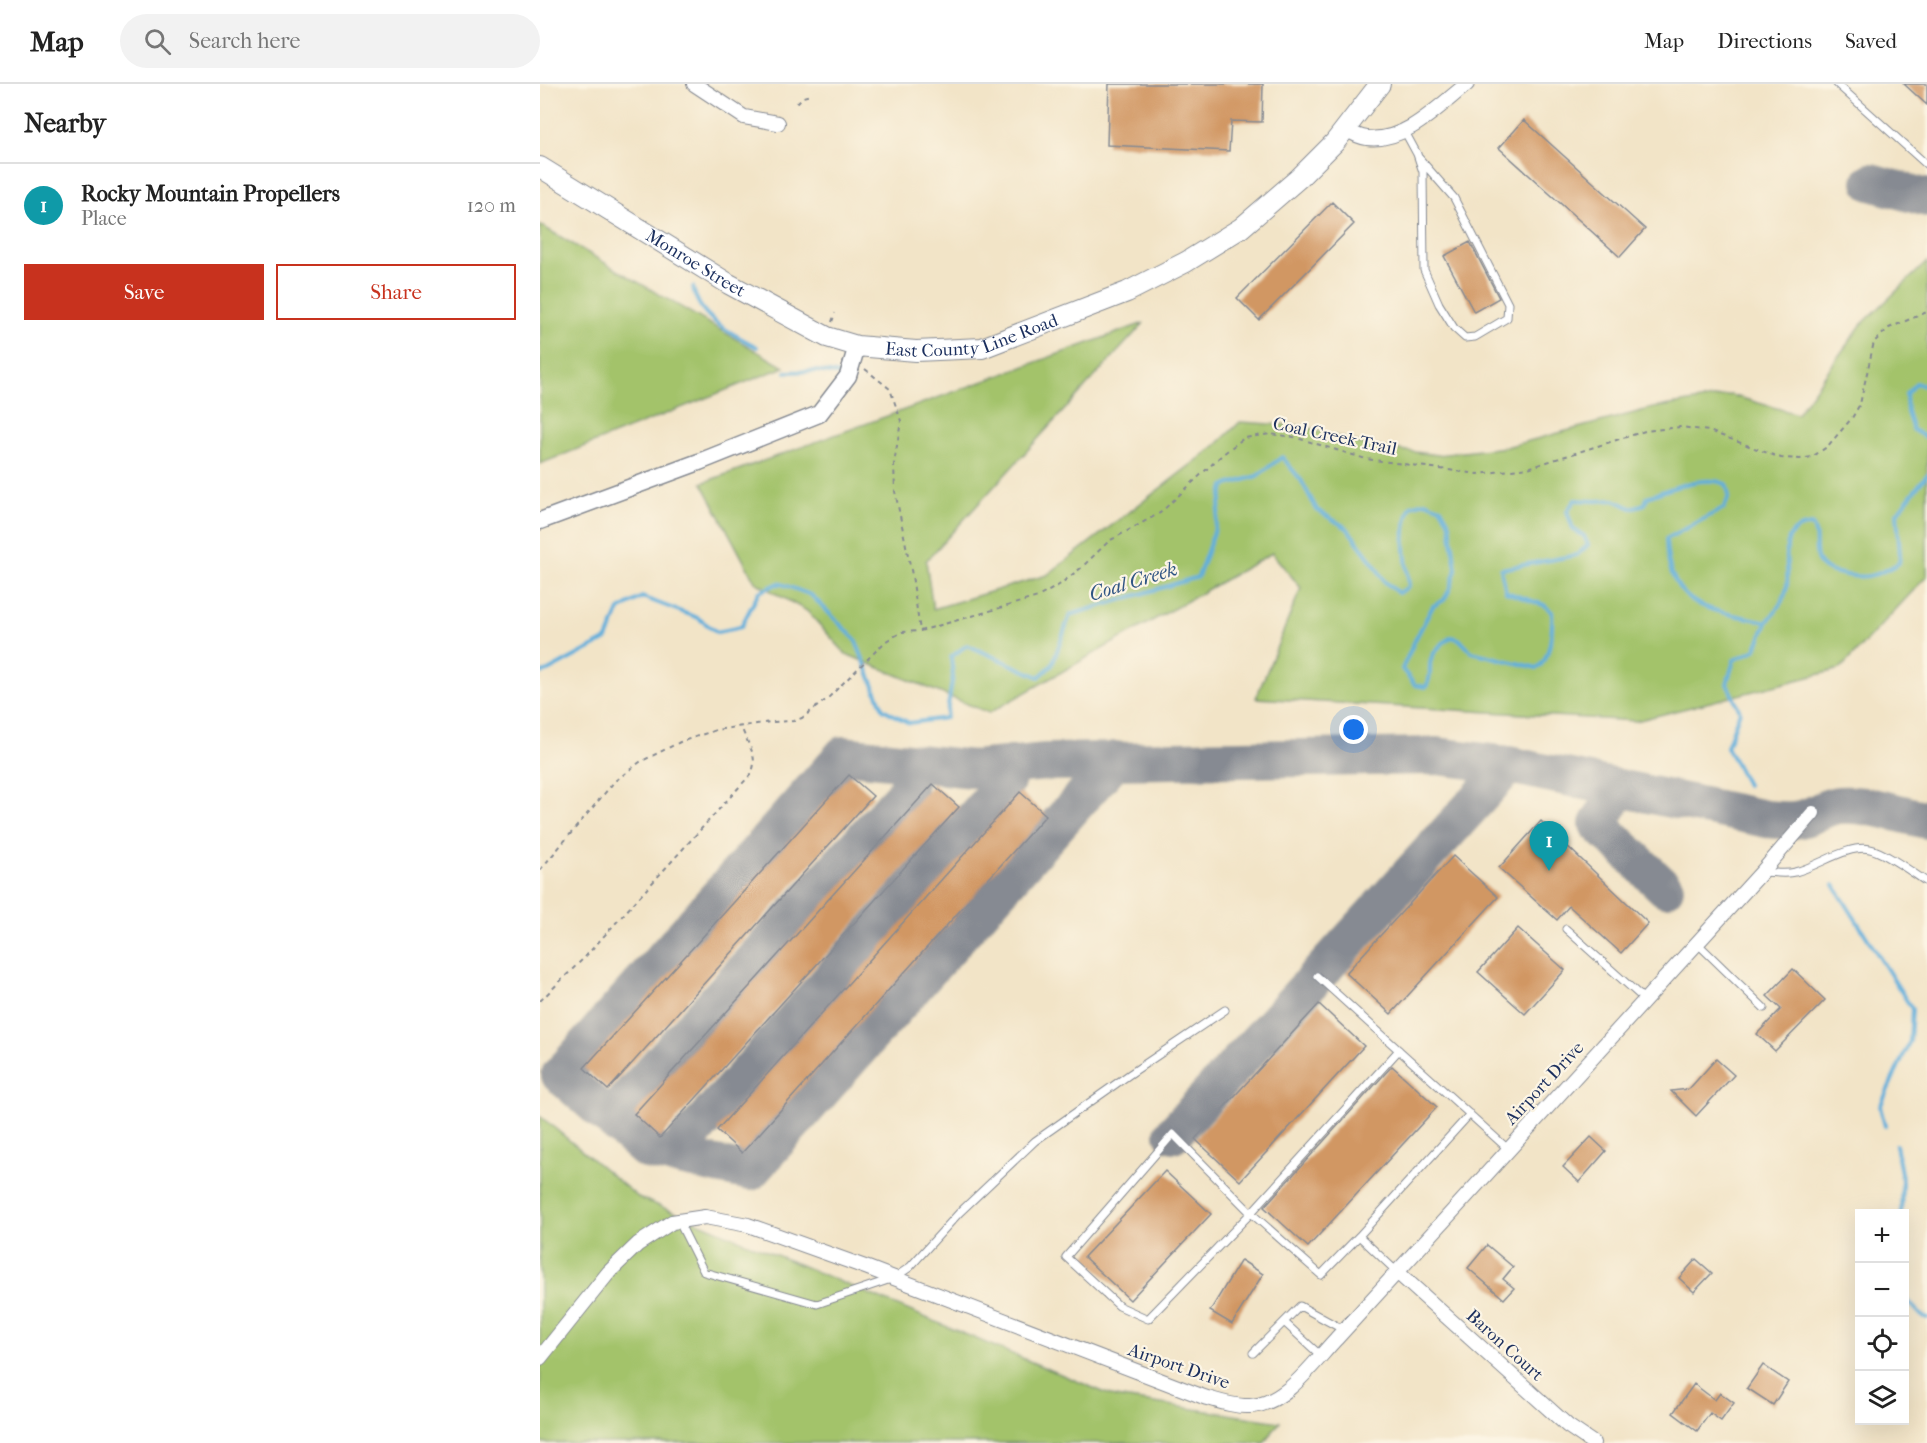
<!DOCTYPE html>
<meta charset="utf-8">
<style>
:root{--surface:#fff;--page:#f2f2f2;--text:#222;--muted:#767676;--line:#e0e0e0;--accent:#c8321e}
body{margin:0;font-family:"IM FELL French Canon",serif;background:var(--page);color:var(--text)}
.controls{position:absolute;right:18px;bottom:18px;display:grid;overflow:hidden;border-radius:0px;box-shadow:0 6px 24px #0002}
.controls button{width:54px;height:54px;display:grid;place-items:center;padding:0;border:0;border-bottom:2px solid var(--line);background:var(--surface);color:var(--text);font:30px sans-serif}
.you{position:absolute;left:814px;top:646px;width:21px;height:21px;margin:-15px;border:4px solid #fff;border-radius:50%;background:#1a73e8;box-shadow:0 0 0 9px #1a73e833}
.badge{display:grid;place-items:center;width:39px;height:39px;border-radius:50%;background:var(--accent);color:#fff;font-size:20px;font-weight:700}
.pin{position:absolute;translate:-50% -50px;filter:drop-shadow(0 2px 3px #0008)}
.pin::after{content:'';position:absolute;top:32px;width:21px;height:18px;background:inherit;clip-path:polygon(0 0,100% 0,50% 100%)}
.list{margin:0;padding:0;list-style:none}
h2{display:flex;justify-content:space-between;align-items:center;height:78px;margin:0;padding:0 24px;font-size:26px}
h2 small{font-size:20px;font-weight:400;color:var(--muted)}
.list li{display:grid;grid-template-columns:39px 1fr auto;gap:18px;align-items:center;box-sizing:border-box;height:84px;padding:0 24px;border-top:2px solid var(--line)}
.list b{display:block;font-size:22px;white-space:nowrap}
.list p{margin:0;font-size:20px;white-space:nowrap;color:var(--muted)}
.list em{font-size:20px;font-style:normal;color:var(--muted)}
.actions{display:flex;gap:12px;padding:18px 24px}
.actions a{flex:1;padding:14px 0;border:2px solid var(--accent);border-radius:0px;text-align:center;font-size:21px;color:var(--accent)}
.actions .main{background:var(--accent);color:#fff}
.icon{flex:none;width:33px;height:33px;fill:none;stroke:currentColor;stroke-width:2;stroke-linecap:round;stroke-linejoin:round}
.map{position:relative;flex:none;width:1387px;height:1359px;overflow:hidden}
header{display:flex;align-items:center;gap:36px;box-sizing:border-box;height:84px;padding:0 30px;background:var(--surface);border-bottom:2px solid var(--line)}
header strong{font-size:28px}
nav{display:flex;gap:33px;margin-inline-start:auto;font-size:21px}
.search{width:420px;height:54px;background:var(--page);display:flex;align-items:center;gap:15px;box-sizing:border-box;padding:0 21px;border-radius:33px;color:var(--muted);font-size:22px}
main{display:flex}
aside{flex:1;background:var(--surface)}
.map>svg:first-child{display:block}
</style>
<header>
<strong>Map</strong>
<div class="search"><svg class="icon" aria-label="search" viewBox="0 0 24 24"><circle cx="10" cy="10" r="6"/><path d="M15 15l6 6"/></svg>Search here</div>
<nav><a>Map</a><a>Directions</a><a>Saved</a></nav>
</header>
<main>
<aside>
<h2>Nearby<small></small></h2>
<ul class="list">
<li><span class="badge" style="background:#0f9aa8">1</span><div><b>Rocky Mountain Propellers</b><p>Place</p></div><em>120 m</em></li>
</ul>
<div class="actions"><a class="main">Save</a><a>Share</a></div>
</aside>
<div class="map">
<svg width="1387" height="1359" viewBox="0 0 1387 1359">
<rect width="100%" height="100%" fill="#fcf5e5"/>
<filter id="ink" filterUnits="userSpaceOnUse"><feTurbulence type="fractalNoise" baseFrequency=".0167" numOctaves="2"/><feDisplacementMap in="SourceGraphic" scale="12" xChannelSelector="R" yChannelSelector="G"/><feConvolveMatrix kernelMatrix="1 2 1 2 8 2 1 2 1" color-interpolation-filters="sRGB"/></filter>
<filter id="wash" filterUnits="userSpaceOnUse"><feTurbulence type="fractalNoise" baseFrequency=".008" numOctaves="4" result="noise"/><feDisplacementMap in="SourceGraphic" scale="24" xChannelSelector="R" yChannelSelector="G"/><feGaussianBlur stdDeviation="1.35" result="paint"/><feColorMatrix in="noise" values="0 0 0 0 0 0 0 0 0 0 0 0 0 0 0 0 0 1.4 0 .05"/><feComposite in="paint" operator="in"/></filter>
<g filter="url(#wash)">
<rect width="100%" height="100%" fill="#f2e4c7"/>
<path fill="#a3c36b" stroke="#5f7964" stroke-width="1.5" d="M0 141 244 283 0 380Z
M1387 178V492L1300 585 1096 637 716 614 761 504 732 469 449 629 306 570 267 527 215 498 162 399 604 239 386 477 393 525 507 491 674 363 700 338 762 342 828 362 898 371 966 363 1113 324 1191 311 1257 330 1321 241Z
M0 1032 98 1113 575 1313 740 1338 724 1359H0Z"/>
<g fill="none" stroke-linecap="round" stroke-linejoin="round">
<path stroke="#61afdb" stroke-width="4" d="M153 203C158 235 192 249 217 263
M246 288 277 287 302 291
M1387 297 1384 302 1376 299 1366 310 1367 328 1373 346 1387 354
M0 589 6 588 67 555 79 526 102 513 158 534 177 548 201 543 219 508 239 499 271 511 315 555 343 625 369 639 406 634 413 592 411 573 427 561 499 593 512 581 530 531 658 493 674 448 684 402 717 392 742 373 761 396 777 426 807 444 836 483 844 497 858 509 869 503C867 476 859 448 871 422L885 418 901 424 910 440 916 485 910 505 904 516 893 522 876 554 862 585 875 601 886 603C893 590 888 586 891 575 895 565 903 559 911 553L919 555 932 568 997 584C1011 575 1013 544 1012 528L1004 521 966 508 961 485 1037 471 1048 461 1044 452 1033 445 1027 427 1035 416 1056 417 1074 416 1091 424 1105 420 1107 413C1131 405 1162 390 1186 400 1190 409 1189 415 1184 424L1126 455C1128 527 1170 525 1227 538 1235 528 1246 515 1247 501 1250 475 1235 445 1272 441 1279 451 1273 465 1278 477 1282 485 1289 487 1297 489 1324 496 1335 493 1359 479L1360 471 1357 429 1387 391
M1207 701 1187 663 1200 627 1187 600 1194 576 1215 566 1227 539
M1294 801 1372 925 1370 957 1340 1023 1345 1042
M1356 1061 1362 1095 1361 1130
M1364 1213 1382 1232 1387 1234"/>
<path stroke="#868a92" stroke-width="38" d="M1331 98 1387 114
M575 676 210 1088 106 1066 20 991 303 671 433 685 506 678 897 672 969 681 1226 735C1238 736 1252 738 1264 734 1276 731 1285 722 1299 721 1328 719 1359 730 1387 736
M1080 704 1058 740 1125 804
M70 1034 368 705V678
M633 1050 969 681
M133 1072 466 698 471 681"/>
</g>
<g id="blocks">
<path fill="#d19763" d="M569 0H723L722 38 691 37 689 67 567 61Z
M1364 0H1387V21Z
M984 36 1105 145 1080 173 959 64Z
M792 118 814 140 719 236 697 214Z
M930 158 959 214 934 228 904 172Z
M309 691 333 712 68 1006 44 984Z
M393 700 419 723 120 1054 94 1030Z
M480 708 506 731 202 1069 177 1046Z
M1001 737 1108 839 1081 869 1029 822 1017 836 959 784Z
M913 772 958 813 851 930 806 889Z
M978 844 1025 886 985 930 938 888Z
M1253 885 1285 916 1235 967 1217 950 1241 925 1227 912Z
M779 920 824 962 700 1097 655 1055Z
M1176 975 1194 991 1156 1032 1131 1007 1149 1005Z
M852 982 897 1023 768 1163 724 1123Z
M1051 1053 1066 1067 1039 1098 1023 1083Z
M625 1087 671 1130 590 1216 544 1173Z
M947 1161 973 1183 963 1195 974 1204 964 1215 928 1184Z
M1156 1175 1172 1189 1154 1208 1139 1194Z
M701 1176 723 1190 692 1240 670 1227Z
M1223 1281 1248 1298 1233 1321 1207 1304Z
M1154 1300 1175 1316 1180 1309 1194 1319 1181 1337 1170 1329 1157 1347 1133 1329Z"/>
</g>
</g>
<g filter="url(#ink)">
<use href="#blocks" fill-opacity="0" stroke="#868a92" stroke-width="1.5"/>
<g fill="none" stroke-linecap="round" stroke-linejoin="round">
<defs>
<path id="service" d="M1297 0 1387 81
M864 46 877 70 883 88 884 186 899 220 914 244 925 254 935 253 967 234 968 220 914 114 879 74
M1222 788C1232 788 1245 791 1255 788 1277 783 1308 760 1330 765 1345 768 1373 789 1387 798
M1026 845 1105 916
M1157 859 1224 924
M777 892 968 1065
M138 1136 164 1188 277 1220 354 1194 370 1183 419 1129 495 1057 590 990 685 926
M819 1152 930 1030
M856 1187 819 1152 781 1191 711 1129 608 1235 579 1222 526 1173 633 1050 711 1129 859 966
M744 1238 780 1271
M713 1269 760 1222 804 1246"/>
<path id="minor" d="M154 0 204 33 238 39
M806 45C812 49 819 53 827 54 865 59 900 21 927 0
M856 1187 1028 1342 1053 1359
M0 1274 69 1188 98 1160 132 1138 165 1133 208 1141 328 1184 664 1313C678 1317 696 1323 710 1322 745 1321 774 1278 796 1255L1222 788 1273 729"/>
<path id="tertiary" d="M0 437 159 378 279 330 308 292 317 262"/>
<g id="secondary">
<path id="s1" d="M0 83 189 200 287 253 317 262 376 267 442 264 587 208 646 178 701 144 759 94 795 58 840 0"/>
</g>
</defs>
<use href="#service" stroke="#868a92" stroke-width="9"/>
<use href="#minor" stroke="#868a92" stroke-width="16"/>
<use href="#tertiary" stroke="#868a92" stroke-width="19"/>
<use href="#secondary" stroke="#868a92" stroke-width="22"/>
<path stroke="#868a92" stroke-width="2" stroke-dasharray="4.5 4.5" stroke-linecap="butt" d="M257 19 263 13 271 11
M292 238 295 229
M325 285 350 305 361 337 354 380 355 407 372 491 380 547
M0 786 75 697 100 678 140 658 176 646 230 638 254 637 262 634 287 615 346 557 362 548 380 547 498 513 519 501 541 484 569 457 620 429 683 370 704 354 730 350 754 353 826 375 938 390 988 384 1105 347 1141 343 1169 347 1241 374 1260 375 1272 373 1287 363 1312 334 1320 320 1334 258 1349 244 1387 228
M0 917 44 874 211 690C220 672 206 659 201 642"/>
<use href="#service" stroke="#fff" stroke-width="7"/>
<use href="#minor" stroke="#fff" stroke-width="14"/>
<use href="#tertiary" stroke="#fff" stroke-width="16"/>
<use href="#secondary" stroke="#fff" stroke-width="20"/>
</g>
</g>
<g text-anchor="middle" stroke-width="4.5" stroke-linejoin="round" paint-order="stroke">
<g font-size="18" fill="#1b2f5e" stroke="#fcf5e5">
<text dy="6" stroke="none"><textPath href="#s1" startOffset="183">Monroe Street</textPath></text>
<text dy="6" stroke="none"><textPath href="#s1" startOffset="482">East County Line Road</textPath></text>
<text transform="translate(795 352) rotate(12)" y="6">Coal Creek Trail</text>
<text transform="translate(1004 999) rotate(-47)" y="6">Airport Drive</text>
<text transform="translate(965 1261) rotate(42)" y="6">Baron Court</text>
<text transform="translate(639 1282) rotate(19)" y="6">Airport Drive</text>
</g>
<g font-size="20" font-style="italic" fill="#305584" stroke="#fcf5e5">
<text transform="translate(593 497) rotate(-17)" y="7">Coal Creek</text>
</g>
</g>
</svg>
<div class="controls">
<button>+</button>
<button>−</button>
<button><svg class="icon" aria-label="locate" viewBox="0 0 24 24"><circle cx="12" cy="12" r="6"/><path d="M12 2v4M12 18v4M2 12h4M18 12h4"/></svg></button>
<button><svg class="icon" aria-label="layers" viewBox="0 0 24 24"><path d="M12 4l9 5-9 5-9-5zM3 14l9 5 9-5"/></svg></button>
</div>
<div class="you"></div>
<div class="pin badge" style="left:1009px;top:787px;background:#0f9aa8">1</div>
</div>
</main>
